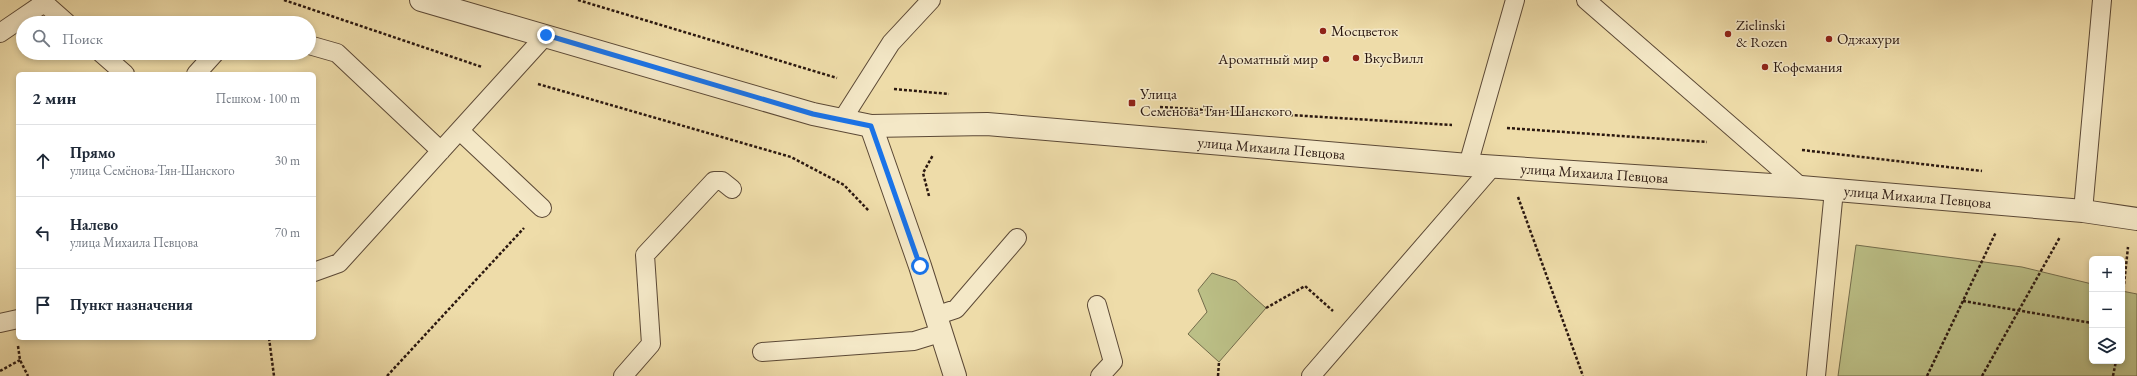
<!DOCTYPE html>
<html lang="ru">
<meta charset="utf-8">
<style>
:root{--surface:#fff;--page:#f6f6f7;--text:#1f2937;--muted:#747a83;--line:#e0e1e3}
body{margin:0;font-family:"EB Garamond",serif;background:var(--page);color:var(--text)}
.controls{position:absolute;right:12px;bottom:12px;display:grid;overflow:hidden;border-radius:6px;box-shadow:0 2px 6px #0003}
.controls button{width:36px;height:36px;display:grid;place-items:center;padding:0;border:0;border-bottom:1px solid var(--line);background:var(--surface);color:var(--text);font:20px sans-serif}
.stop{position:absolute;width:12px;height:12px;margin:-9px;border:3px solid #1a73e8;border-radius:50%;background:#fff}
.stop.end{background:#1a73e8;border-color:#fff;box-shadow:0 1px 4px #0008}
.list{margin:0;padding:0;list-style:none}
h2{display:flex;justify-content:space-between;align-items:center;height:52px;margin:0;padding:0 16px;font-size:17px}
h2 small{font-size:13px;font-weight:400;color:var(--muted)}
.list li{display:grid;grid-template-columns:26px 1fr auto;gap:12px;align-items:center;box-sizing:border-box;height:72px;padding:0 16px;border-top:1px solid var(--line)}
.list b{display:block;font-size:15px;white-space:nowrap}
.list p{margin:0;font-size:13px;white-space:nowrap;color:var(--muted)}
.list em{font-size:13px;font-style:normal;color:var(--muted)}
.icon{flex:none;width:22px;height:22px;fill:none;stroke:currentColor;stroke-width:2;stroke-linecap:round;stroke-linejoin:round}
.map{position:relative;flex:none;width:2137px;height:376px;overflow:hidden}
.search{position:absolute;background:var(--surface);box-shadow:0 2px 6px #0003;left:16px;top:16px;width:300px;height:44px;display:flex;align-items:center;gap:10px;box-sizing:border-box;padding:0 14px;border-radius:22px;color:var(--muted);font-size:15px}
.panel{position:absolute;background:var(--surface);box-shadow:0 2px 6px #0003;left:16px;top:72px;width:300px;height:268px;border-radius:6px}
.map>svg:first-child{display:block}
</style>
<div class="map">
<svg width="2137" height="376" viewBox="0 0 2137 376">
<rect width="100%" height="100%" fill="#eedca9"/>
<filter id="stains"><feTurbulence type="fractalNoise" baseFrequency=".005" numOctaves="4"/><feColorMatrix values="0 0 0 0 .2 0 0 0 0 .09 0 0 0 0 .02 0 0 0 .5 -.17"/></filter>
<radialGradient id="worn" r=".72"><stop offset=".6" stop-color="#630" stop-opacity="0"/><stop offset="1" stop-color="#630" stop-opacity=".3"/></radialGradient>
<path fill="#bbbf86" stroke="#736c4b" d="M1856 245 2022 267 2092 284V361H2122V291L2137 294V376H1838Z
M1212 273 1236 281 1266 308 1219 362 1188 334 1207 312 1198 290Z"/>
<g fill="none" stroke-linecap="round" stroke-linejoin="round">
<defs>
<path id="service" d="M41 0 67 23
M1586 0 1801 187
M0 33 44 3
M309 45 337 53 441 151
M101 53 125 74
M196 74 215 53
M842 120 891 43 931 0
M460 131 542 208
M1468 165 1515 0
M2083 211 2102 0
M314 272 339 263 546 35
M1097 305 1113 362 1100 376
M935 316 956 309 1017 238
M0 323 18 319
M762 352 914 341 940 333
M623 376 651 344 645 255 714 181H722L732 189
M1311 376 1493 166
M1816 376 1834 190"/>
<g id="minor">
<path id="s1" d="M421 0 813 114 871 126 987 124 1468 165 1801 187 2083 211 2137 219"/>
<path d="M871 126 920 266 955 376"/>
</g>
</defs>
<use href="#service" stroke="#5c4936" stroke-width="20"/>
<use href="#minor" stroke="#5c4936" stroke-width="24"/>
<path stroke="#2b1810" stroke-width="2.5" stroke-dasharray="3 2" stroke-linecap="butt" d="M284 0 482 67
M578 0 837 78
M538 84 791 157 844 185 869 211
M894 89 949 94
M1160 107 1452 125
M1507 128 1707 142
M1802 150 1982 171
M929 196 923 173 933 155
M1518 197 1583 376
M1963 301 2092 323
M2122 304 2128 247
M1266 308 1305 286 1333 311
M269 338 274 376
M18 346 20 360 28 376
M0 371 20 360
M387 376 524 228
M1218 376 1219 362
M1927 376 1996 232
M1982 376 2060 237
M2113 376 2116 361"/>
<use href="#service" stroke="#f4e8c7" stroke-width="18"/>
<use href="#minor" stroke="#f4e8c7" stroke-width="22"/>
</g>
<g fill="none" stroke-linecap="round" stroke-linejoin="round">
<path stroke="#1a73e8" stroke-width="5" d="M546 35 813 114 871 126 920 266"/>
</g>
<g fill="#8f2418" stroke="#f4e8c7" stroke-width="1.5">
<circle cx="1323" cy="31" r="4"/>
<circle cx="1728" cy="34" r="4"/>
<circle cx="1829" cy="39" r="4"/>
<circle cx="1356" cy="58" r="4"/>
<circle cx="1326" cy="59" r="4"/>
<circle cx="1765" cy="67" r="4"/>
<rect x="1128" y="99" width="8" height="8" rx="2"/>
</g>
<g text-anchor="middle" stroke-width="3" stroke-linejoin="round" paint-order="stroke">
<g font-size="15" fill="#2b1810" stroke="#f4e8c7" text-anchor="start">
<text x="1736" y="30">Zielinski<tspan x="1736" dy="17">&amp; Rozen</tspan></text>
<text x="1331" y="36">Мосцветок</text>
<text x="1837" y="44">Оджахури</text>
<text x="1364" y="63">ВкусВилл</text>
<text x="1318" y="64" text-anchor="end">Ароматный мир</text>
<text x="1773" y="72">Кофемания</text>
<text x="1140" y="99">Улица<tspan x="1140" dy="17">Семенова-Тян-Шанского</tspan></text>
</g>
<g font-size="15" fill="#2b1810" stroke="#f4e8c7">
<text dy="5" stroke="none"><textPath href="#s1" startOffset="869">улица Михаила Певцова</textPath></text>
<text dy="5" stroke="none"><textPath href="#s1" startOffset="1193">улица Михаила Певцова</textPath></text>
<text dy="5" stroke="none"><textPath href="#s1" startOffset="1517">улица Михаила Певцова</textPath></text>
</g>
</g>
<rect width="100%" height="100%" filter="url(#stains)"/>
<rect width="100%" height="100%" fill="url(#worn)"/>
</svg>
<div class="controls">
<button>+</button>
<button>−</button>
<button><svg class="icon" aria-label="layers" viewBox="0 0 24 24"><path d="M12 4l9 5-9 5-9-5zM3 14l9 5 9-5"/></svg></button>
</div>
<div class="stop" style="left:920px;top:266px"></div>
<div class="stop end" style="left:546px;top:35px"></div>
<div class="search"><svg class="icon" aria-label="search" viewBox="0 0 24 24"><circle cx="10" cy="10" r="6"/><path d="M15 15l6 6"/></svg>Поиск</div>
<section class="panel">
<h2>2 мин<small>Пешком · 100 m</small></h2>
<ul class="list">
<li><svg class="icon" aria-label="ahead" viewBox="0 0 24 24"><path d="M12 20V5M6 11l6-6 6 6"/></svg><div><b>Прямо</b><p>улица Семёнова-Тян-Шанского</p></div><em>30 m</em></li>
<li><svg class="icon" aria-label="left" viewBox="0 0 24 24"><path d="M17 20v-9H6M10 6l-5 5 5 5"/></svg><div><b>Налево</b><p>улица Михаила Певцова</p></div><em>70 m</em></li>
<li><svg class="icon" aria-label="arrive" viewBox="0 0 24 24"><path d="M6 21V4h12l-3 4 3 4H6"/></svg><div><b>Пункт назначения</b></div></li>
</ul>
</section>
</div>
